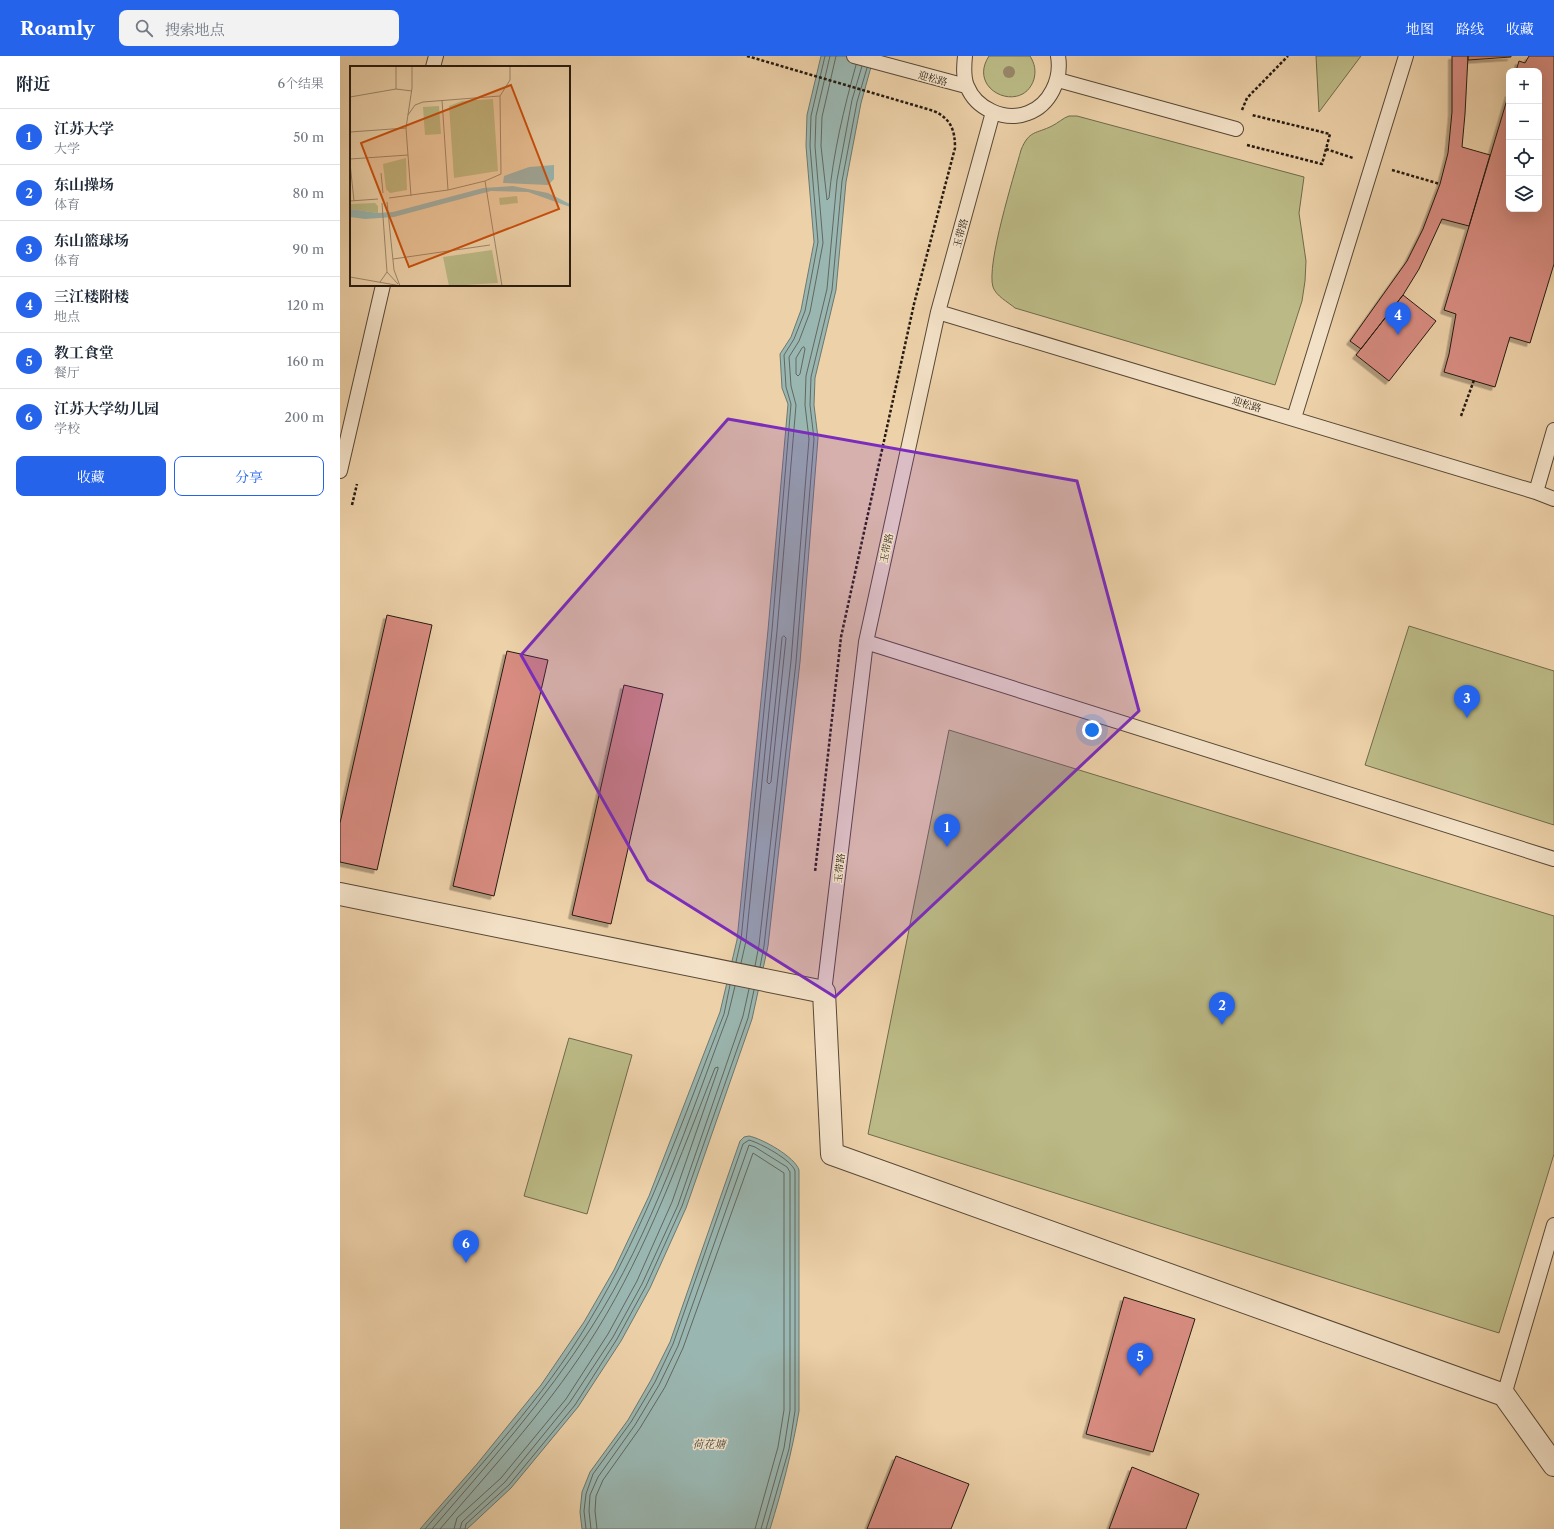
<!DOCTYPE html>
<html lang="zh">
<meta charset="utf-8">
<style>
:root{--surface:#fff;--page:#f2f2f3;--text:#1f2937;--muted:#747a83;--line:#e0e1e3;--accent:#2563eb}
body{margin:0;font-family:"Libre Caslon Text","Noto Serif SC",serif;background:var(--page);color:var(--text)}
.controls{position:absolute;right:12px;top:12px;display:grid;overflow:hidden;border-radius:8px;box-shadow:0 4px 16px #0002}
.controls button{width:36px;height:36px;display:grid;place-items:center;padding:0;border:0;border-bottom:1px solid var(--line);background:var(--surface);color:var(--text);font:20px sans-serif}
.you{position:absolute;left:752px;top:674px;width:14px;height:14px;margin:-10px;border:3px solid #fff;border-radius:50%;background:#1a73e8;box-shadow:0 0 0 6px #1a73e833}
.badge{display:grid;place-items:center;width:26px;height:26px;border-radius:50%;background:var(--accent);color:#fff;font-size:13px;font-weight:700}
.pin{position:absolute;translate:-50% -33px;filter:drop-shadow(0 1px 2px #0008)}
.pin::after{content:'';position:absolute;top:21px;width:14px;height:12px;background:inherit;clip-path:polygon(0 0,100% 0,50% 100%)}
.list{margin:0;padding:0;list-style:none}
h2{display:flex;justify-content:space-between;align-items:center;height:52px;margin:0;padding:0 16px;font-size:17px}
h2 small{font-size:13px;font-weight:400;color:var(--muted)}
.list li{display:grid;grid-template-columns:26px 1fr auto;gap:12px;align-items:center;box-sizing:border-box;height:56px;padding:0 16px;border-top:1px solid var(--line)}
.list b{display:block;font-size:15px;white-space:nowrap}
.list p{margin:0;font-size:13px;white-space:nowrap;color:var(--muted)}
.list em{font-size:13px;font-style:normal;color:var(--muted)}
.actions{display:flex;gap:8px;padding:12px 16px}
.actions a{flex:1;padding:9px 0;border:1px solid var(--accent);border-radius:8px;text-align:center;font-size:14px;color:var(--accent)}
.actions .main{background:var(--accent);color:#fff}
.icon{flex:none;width:22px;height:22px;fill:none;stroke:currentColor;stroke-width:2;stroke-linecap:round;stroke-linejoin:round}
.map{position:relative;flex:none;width:1214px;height:1473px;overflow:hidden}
header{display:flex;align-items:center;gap:24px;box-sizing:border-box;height:56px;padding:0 20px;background:var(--accent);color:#fff}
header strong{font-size:19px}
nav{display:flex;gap:22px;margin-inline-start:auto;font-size:14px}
.search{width:280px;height:36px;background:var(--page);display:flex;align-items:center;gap:10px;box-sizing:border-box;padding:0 14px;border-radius:8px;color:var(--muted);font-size:15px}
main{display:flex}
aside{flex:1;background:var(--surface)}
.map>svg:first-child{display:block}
</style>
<header>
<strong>Roamly</strong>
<div class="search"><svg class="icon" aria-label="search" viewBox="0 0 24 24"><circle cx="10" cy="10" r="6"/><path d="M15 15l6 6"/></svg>搜索地点</div>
<nav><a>地图</a><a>路线</a><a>收藏</a></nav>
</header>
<main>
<aside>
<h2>附近<small>6个结果</small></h2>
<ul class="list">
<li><span class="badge">1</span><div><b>江苏大学</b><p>大学</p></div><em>50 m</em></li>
<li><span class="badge">2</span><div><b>东山操场</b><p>体育</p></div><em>80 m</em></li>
<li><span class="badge">3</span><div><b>东山篮球场</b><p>体育</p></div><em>90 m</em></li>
<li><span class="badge">4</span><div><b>三江楼附楼</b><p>地点</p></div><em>120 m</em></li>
<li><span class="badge">5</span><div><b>教工食堂</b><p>餐厅</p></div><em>160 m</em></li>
<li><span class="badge">6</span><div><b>江苏大学幼儿园</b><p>学校</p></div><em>200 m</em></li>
</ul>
<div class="actions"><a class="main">收藏</a><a>分享</a></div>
</aside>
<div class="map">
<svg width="1214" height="1473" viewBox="0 0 1214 1473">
<defs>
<filter id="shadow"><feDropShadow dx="-3.5" dy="3.5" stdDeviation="0" flood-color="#0004"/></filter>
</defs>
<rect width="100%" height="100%" fill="#edd1a9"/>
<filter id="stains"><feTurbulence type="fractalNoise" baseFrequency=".005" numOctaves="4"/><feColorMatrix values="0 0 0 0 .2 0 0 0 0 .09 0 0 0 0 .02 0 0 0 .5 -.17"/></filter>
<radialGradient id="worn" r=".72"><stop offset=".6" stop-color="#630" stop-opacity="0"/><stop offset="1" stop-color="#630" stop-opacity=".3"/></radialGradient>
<path fill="#bbba86" stroke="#706a4c" d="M649 0H690C695 8 696 15 694 23 683 59 626 35 649 0Z
M976 0H1021L979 56Z
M729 60H737L964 121 959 157 966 205 965 225 962 245 935 329 675 252C668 246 656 240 653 231 646 209 674 120 681 94 689 74 696 78 712 70 718 67 723 62 729 60Z
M1069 570 1214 615V769L1025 709Z
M609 674 1214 860V1098L1159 1277 528 1078Z
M229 982 292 999 247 1158 184 1140Z"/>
<path fill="#9ab6b0" stroke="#6b7870" d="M481 0H534L521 47 506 126 496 234 475 322 474 349 478 382 460 606 428 890 412 963 346 1152 310 1232 281 1285 238 1351 171 1432 127 1473H80L137 1408 201 1329 244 1266 274 1214 309 1140 380 956 397 884 428 574 448 348 442 332 440 298 451 281 461 254 474 186 466 90 467 59Z
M409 1080C423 1083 455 1101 459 1114V1355C452 1396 442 1434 430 1473H242L240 1456 242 1436 250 1416 288 1364 311 1324 330 1286 400 1085 404 1081Z"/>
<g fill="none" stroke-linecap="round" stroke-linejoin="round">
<path stroke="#606860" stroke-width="1" d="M496 0 482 61 481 90 487 144 489 142C493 98 504 52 516 9
M464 291 465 293 460 318 458 320 456 318V302L462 292Z
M444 580 446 582 431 726 429 728 427 726 440 602 442 582Z
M396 906 401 884 432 574 451 348 446 331 444 299 454 283 465 255 478 186 470 90 471 60 485 0
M401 907 406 885 437 575 456 349 451 330 449 301 459 285 470 256 483 187 475 90 476 60 490 0
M415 910 419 889 451 605 469 383 465 349 466 320 487 233 497 124 512 44 522 10
M420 911 424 890 456 606 474 383 470 349 471 321 492 234 502 125 517 46 527 12
M85 1473C142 1407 203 1342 248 1267 307 1170 343 1063 384 958L390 929
M92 1473C148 1408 205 1344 251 1272 313 1176 348 1065 388 959L395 930
M100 1473C155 1409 213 1346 257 1274 308 1191 340 1101 375 1012L378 1011V1013L332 1146 297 1225 268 1278 226 1343 161 1422 117 1462 114 1473
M120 1473 122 1466 165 1426 230 1346 273 1281 302 1228 338 1149 403 960 409 933
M125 1473 126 1468 169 1429 235 1349 277 1283 306 1230 342 1150 408 962 414 934
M246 1473 244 1455 246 1438 253 1418 291 1366 315 1326 333 1288 403 1088 409 1084C420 1087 452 1104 455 1115V1355L449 1393 426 1473
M251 1473 249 1455 250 1439 258 1421 295 1369 319 1329 338 1290 409 1089 415 1091 447 1111 450 1116V1354L444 1392 421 1473
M257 1473 255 1455 256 1440 263 1424 300 1372 325 1331 343 1292 413 1097 444 1117V1354L438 1391 415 1473"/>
</g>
<path fill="#d88c81" stroke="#251a11" filter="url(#shadow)" d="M1112 0H1128L1125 58 1122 91 1150 99 1129 170 1102 163 1079 213 1063 239 1021 293 1010 285 1067 205 1083 173 1100 128 1108 97 1112 56Z
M1128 0H1171V1L1128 4Z
M1189 0H1214V208L1190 287 1170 281 1155 331 1104 316 1109 298 1116 258 1104 254 1169 37V153H1199V15H1176L1179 5 1185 7Z
M1063 239 1096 265 1049 325 1016 299Z
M47 559 92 569 37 814 0 806V767Z
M167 595 208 604 154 840 113 830Z
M284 629 323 638 271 868 232 859Z
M784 1241 855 1263 813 1396 746 1378Z
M556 1400 629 1428 611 1473H527Z
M792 1411 859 1438 846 1473H769Z"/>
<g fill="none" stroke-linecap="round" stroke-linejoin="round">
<defs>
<path id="service" d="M514 0 626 30
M625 0C624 10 623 21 627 30 636 53 665 66 688 57 710 49 722 23 718 0
M93 11 96 0
M718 24 896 73
M598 256 1196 436 1214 443
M954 362 1066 0
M0 415 43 229
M1196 436 1214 374
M526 586 1214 803
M484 936 526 586 598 256 653 56
M1164 1339 1214 1169"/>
<path id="minor" d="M0 838 484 936 492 1098 1164 1339 1214 1409"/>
</defs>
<use href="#service" stroke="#574837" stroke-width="16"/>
<use href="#minor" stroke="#574837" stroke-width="24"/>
<path stroke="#251a11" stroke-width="2.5" stroke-dasharray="3 2" stroke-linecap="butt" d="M407 0 594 55C611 63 615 74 615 92L574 248 501 581 475 816
M902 54 907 42 948 0
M907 89 982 108 990 78 912 59
M986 93 1013 102
M1052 114 1100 128
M1121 360 1134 324
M12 449 17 428"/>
<use href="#service" stroke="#f3e1c7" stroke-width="14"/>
<use href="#minor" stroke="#f3e1c7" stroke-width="22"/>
</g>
<circle fill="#988769" cx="669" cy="16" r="6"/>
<path fill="#7b2cbf" fill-opacity="0.2" stroke="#7b2cbf" stroke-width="3" stroke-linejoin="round" d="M388 363 737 425 799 655 495 941 308 824 181 599Z"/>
<g text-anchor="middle" stroke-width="3" stroke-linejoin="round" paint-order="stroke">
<g font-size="10" fill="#251a11" stroke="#f3e1c7">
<text transform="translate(593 22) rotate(15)" y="4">迎松路</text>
<text transform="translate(620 177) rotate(-75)" y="4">玉带路</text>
<text transform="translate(907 348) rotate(17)" y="4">迎松路</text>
<text transform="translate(546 492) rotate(-78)" y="4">玉带路</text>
<text transform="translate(499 812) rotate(-83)" y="4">玉带路</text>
</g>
<g font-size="11" font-style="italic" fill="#484941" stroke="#f3e1c7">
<text x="369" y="1392">荷花塘</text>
</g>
</g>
<g transform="translate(10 10)">
<rect width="220" height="220" fill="#edd1a9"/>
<path d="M143 33 148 105 104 112 99 40 112 35ZM89 40 91 68 75 69 73 41ZM56 92 57 124 40 127 36 123 33 98ZM167 130 168 137 150 139 149 132ZM25 137 28 140V147L0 143V138ZM142 184 148 217 99 220 93 191Z" fill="#bbba86"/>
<path d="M204 99V113L198 119 153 117 154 110 179 101ZM163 120 198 127 220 138V141L178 126 141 125 44 151 15 153 0 151V143L28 147 43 146 133 122Z" fill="#9ab6b0"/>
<path fill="none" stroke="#9d886c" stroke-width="1" d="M46 0V23M0 31 46 23 62 25M92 34 98 124M58 49 65 39 73 36 150 30M0 66 56 62M0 93 58 89M0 97 4 135M31 107 33 127M61 130 56 62 62 22V0M39 132 98 124 135 115M0 135 28 133M37 136 44 204 50 220M43 193 140 179M37 206 48 218M0 211 51 220M30 216 37 206 32 137M152 220 135 115 151 108 150 30 160 14V0"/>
<path fill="#cb500d" fill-opacity="0.15" stroke="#cb500d" stroke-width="2" d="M161 19 209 143 59 201 11 77Z"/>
<rect width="220" height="220" fill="none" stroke="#251a11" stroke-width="2"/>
</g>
<rect width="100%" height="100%" filter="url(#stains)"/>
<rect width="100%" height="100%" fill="url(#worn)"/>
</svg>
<div class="controls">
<button>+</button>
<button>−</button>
<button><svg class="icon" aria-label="locate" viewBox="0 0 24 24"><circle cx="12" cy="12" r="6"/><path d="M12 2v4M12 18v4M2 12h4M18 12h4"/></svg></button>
<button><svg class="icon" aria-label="layers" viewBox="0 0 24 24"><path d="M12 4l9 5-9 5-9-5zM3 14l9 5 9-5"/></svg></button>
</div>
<div class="you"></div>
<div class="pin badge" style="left:607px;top:791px">1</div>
<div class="pin badge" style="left:882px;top:969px">2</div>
<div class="pin badge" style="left:1127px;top:662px">3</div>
<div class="pin badge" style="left:1058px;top:279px">4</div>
<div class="pin badge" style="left:800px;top:1320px">5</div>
<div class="pin badge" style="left:126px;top:1207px">6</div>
</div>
</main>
